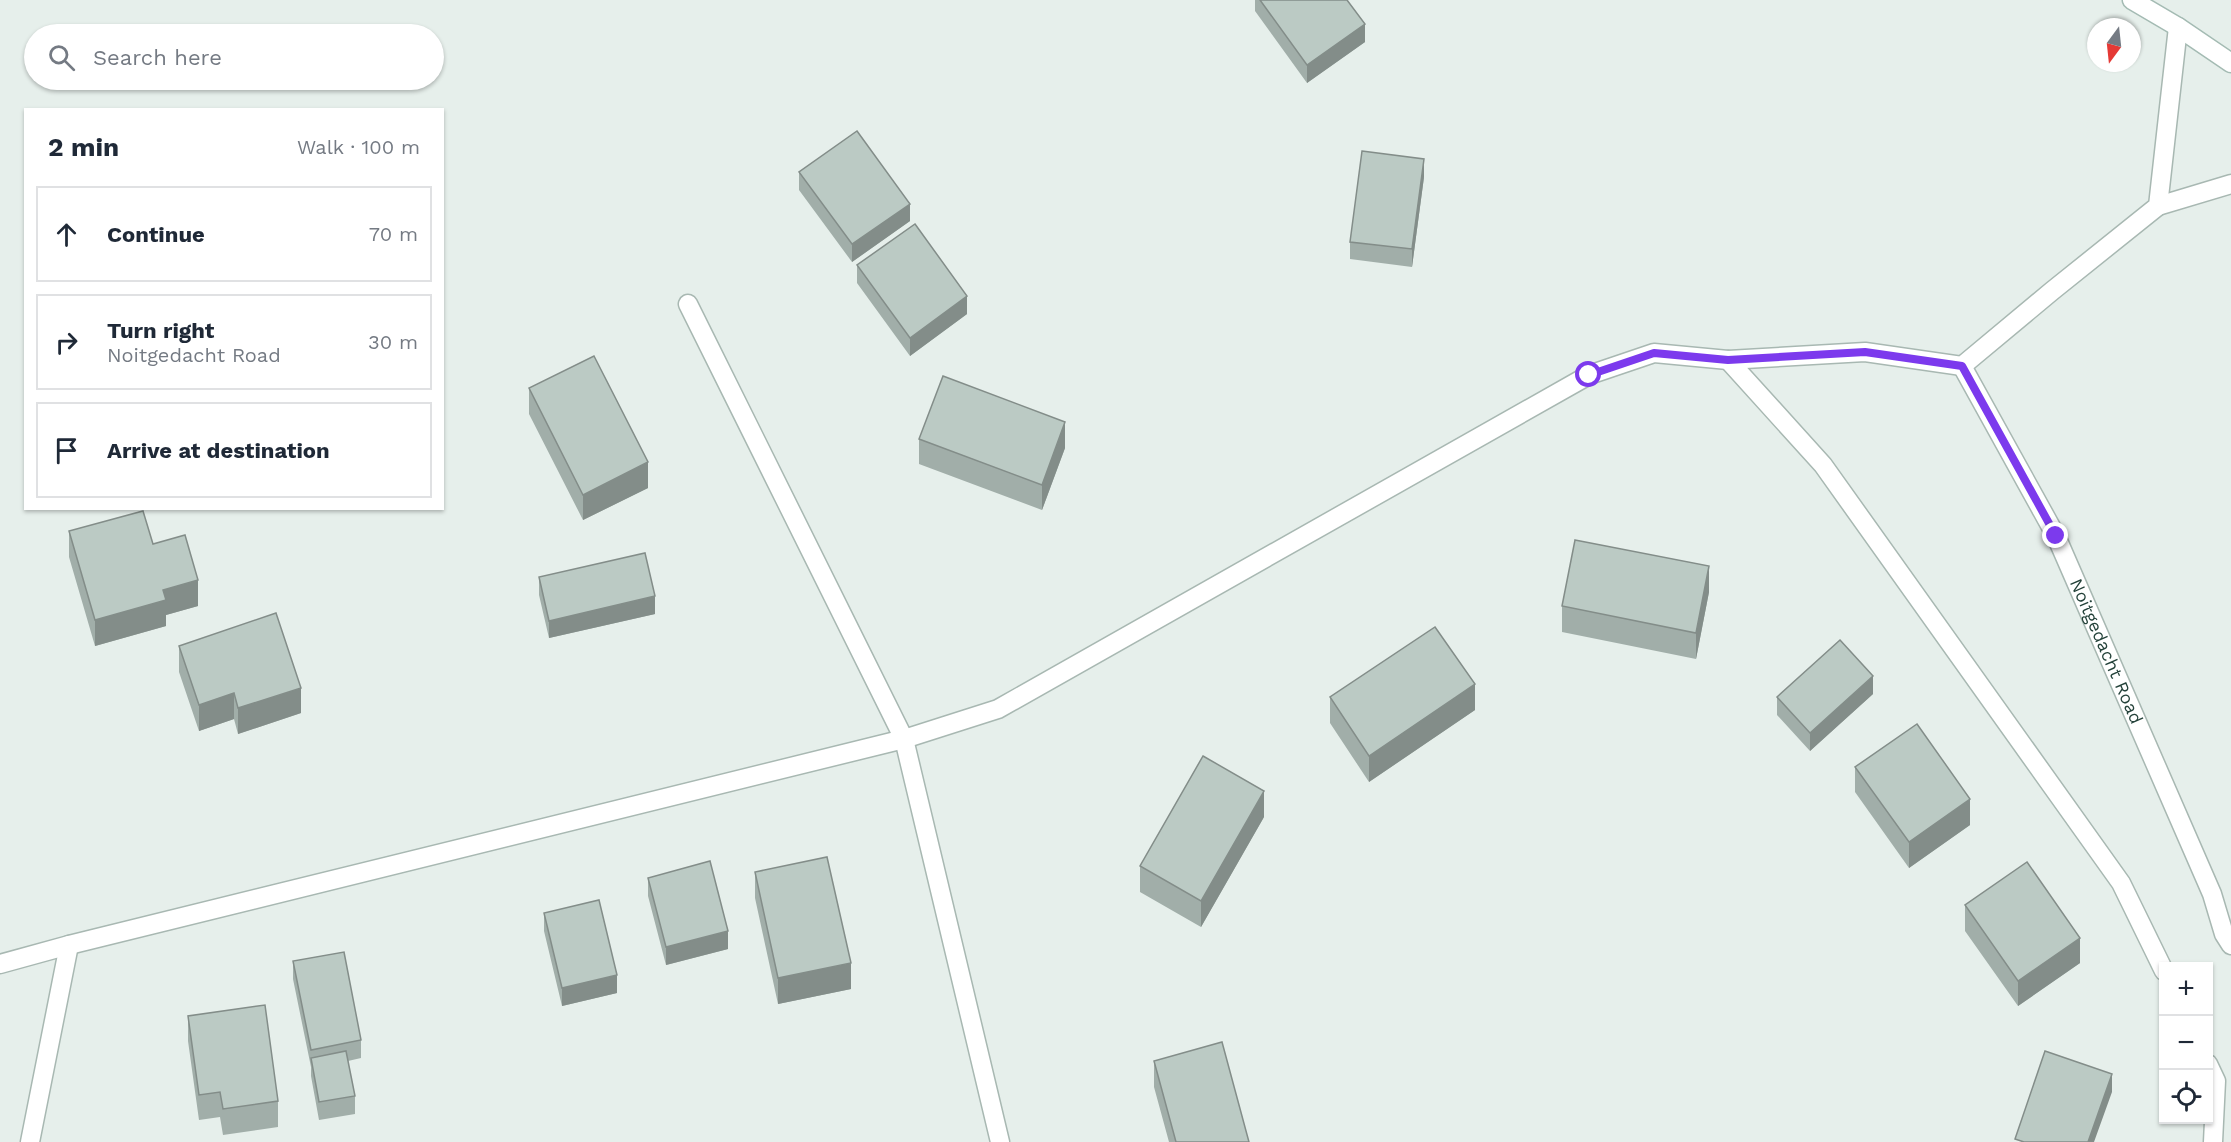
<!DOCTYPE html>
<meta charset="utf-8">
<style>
:root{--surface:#fff;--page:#f2f2f3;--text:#1f2937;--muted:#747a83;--line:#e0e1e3}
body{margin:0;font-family:"Work Sans",sans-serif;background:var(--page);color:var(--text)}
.controls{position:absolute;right:18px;bottom:18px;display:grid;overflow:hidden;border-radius:0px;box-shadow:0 2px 4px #0004}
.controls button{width:54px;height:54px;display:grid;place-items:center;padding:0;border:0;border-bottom:2px solid var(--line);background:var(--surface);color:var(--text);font:30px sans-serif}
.compass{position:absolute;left:2087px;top:18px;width:54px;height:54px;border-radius:50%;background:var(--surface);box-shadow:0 2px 4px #0004;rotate:195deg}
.stop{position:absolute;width:18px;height:18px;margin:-14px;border:4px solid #7c3aed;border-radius:50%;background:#fff}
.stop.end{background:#7c3aed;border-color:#fff;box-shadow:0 2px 6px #0008}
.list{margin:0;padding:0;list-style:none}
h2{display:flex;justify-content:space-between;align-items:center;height:78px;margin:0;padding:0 24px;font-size:26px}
h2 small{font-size:20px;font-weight:400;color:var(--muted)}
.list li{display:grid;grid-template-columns:39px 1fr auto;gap:18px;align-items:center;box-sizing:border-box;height:96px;margin:0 12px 12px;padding:0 12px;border:2px solid var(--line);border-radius:0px}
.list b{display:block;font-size:22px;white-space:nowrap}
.list p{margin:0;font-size:20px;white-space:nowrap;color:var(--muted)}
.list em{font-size:20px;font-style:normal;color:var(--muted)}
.icon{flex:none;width:33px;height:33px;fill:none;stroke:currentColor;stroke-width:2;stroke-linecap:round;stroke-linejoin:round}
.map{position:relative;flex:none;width:2231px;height:1142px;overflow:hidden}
.search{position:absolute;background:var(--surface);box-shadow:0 2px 4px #0004;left:24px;top:24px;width:420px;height:66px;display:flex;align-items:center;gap:15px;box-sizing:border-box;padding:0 21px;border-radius:33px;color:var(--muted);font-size:22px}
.panel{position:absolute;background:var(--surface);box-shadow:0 2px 4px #0004;left:24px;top:108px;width:420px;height:402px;border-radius:0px}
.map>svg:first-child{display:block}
</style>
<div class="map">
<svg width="2231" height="1142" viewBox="0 0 2231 1142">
<rect width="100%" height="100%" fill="#e6efeb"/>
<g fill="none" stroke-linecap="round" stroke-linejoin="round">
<defs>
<g id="street">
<path d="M2158 206 2231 184"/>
<path d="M688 304 904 739 1000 1142"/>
<path d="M1728 360 1823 465 2121 883 2164 971"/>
<path id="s1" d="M1962 366 2056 536 2212 894 2224 934 2231 945"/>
<path d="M0 964 69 945 904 739 998 709 1589 375 1654 353 1728 360 1865 352 1962 366 2052 291 2158 206 2178 27"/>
<path d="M2208 1064 2216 1081 2213 1142"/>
<path d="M30 1142 69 945"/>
</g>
<path id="secondary" d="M2132 0 2178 27 2231 63"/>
</defs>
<use href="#street" stroke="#a8b8b2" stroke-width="21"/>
<use href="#secondary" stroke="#a4bbb3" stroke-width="21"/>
<use href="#street" stroke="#fff" stroke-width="18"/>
<use href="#secondary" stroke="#fff" stroke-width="18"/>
</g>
<path fill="#a1aea9" d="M1255 0H1347L1365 42 1307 83 1255 11Z
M799 172 910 221 852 262 799 190Z
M1424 177 1412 267 1350 259V242Z
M857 265 967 314 910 356 857 283Z
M529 388 648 488 583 520 529 414Z
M919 439 1065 448 1042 510 919 464Z
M69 531 153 544 198 606 166 615V626L95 646 69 557Z
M539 577 655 614 549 638 539 595Z
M1709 592 1696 659 1562 632V606Z
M179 646 301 713 238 734 234 719 199 731 179 672Z
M1873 694 1810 751 1777 715V697Z
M1330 697 1475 710 1369 782 1330 723Z
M1855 767 1970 825 1909 868 1855 792Z
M1264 817 1201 927 1140 892V866Z
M755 872 851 989 778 1004 755 898Z
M648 878 728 949 666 965 648 896Z
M1965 905 2080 963 2018 1006 1965 931Z
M544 913 617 993 562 1006 544 931Z
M293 961 361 1040V1058L348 1061 355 1096V1114L319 1120 311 1076V1067L293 979Z
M188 1016 278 1101V1127L223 1135 220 1117 199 1120 188 1041Z
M1154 1061 1249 1142H1169L1154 1087Z"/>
<path fill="#838d89" d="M1365 24V42L1307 83V65Z
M1424 159V177L1412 267V249Z
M910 204V221L852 262V244Z
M967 296V314L910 356V338Z
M1065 422V448L1042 510V485Z
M648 462V488L583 520V495Z
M1709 566V592L1696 659V633Z
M198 580V606L166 615V626L95 646V620L163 590Z
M655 596V614L549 638V621Z
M1873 676V694L1810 751V733Z
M1475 684V710L1369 782V756Z
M301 688V713L238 734V708Z
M234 693V719L199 731V705Z
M1264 791V817L1201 927V901Z
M1970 799V825L1909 868V842Z
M728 931V949L666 965V947Z
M2080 938V963L2018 1006V981Z
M851 963V989L778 1004V978Z
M617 975V993L562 1006V988Z
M2112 1074V1092L2094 1142H2088Z"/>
<path fill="#bbcac4" stroke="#838d89" stroke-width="1.5" d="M1260 0H1347L1365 24 1307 65Z
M857 131 910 204 852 244 799 172Z
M1362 151 1424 159 1412 249 1350 242Z
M915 224 967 296 910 338 857 265Z
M594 356 648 462 583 495 529 388Z
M943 376 1065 422 1042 485 919 439Z
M143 511 153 544 185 535 198 580 163 590 166 600 95 620 69 531Z
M1575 540 1709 566 1696 633 1562 606Z
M645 553 655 596 549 621 539 577Z
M276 613 301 688 238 708 234 693 199 705 179 646Z
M1435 627 1475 684 1369 756 1330 697Z
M1840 640 1873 676 1810 733 1777 697Z
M1917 724 1970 799 1909 842 1855 767Z
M1203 756 1264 791 1201 901 1140 866Z
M827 857 851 963 778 978 755 872Z
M710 861 728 931 666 947 648 878Z
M2027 862 2080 938 2018 981 1965 905Z
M599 900 617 975 562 988 544 913Z
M344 952 361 1040 311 1050 293 961Z
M265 1005 278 1101 223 1109 220 1092 199 1095 188 1016Z
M1222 1042 1249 1142H1176L1154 1061Z
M346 1051 355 1096 319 1102 311 1058Z
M2045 1051 2112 1074 2088 1142H2024L2015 1139Z"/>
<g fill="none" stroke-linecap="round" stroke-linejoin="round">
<path stroke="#7c3aed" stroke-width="8" d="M1589 375 1654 353 1728 360 1865 352 1962 366 2056 536"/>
</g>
<g text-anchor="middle" stroke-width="5" stroke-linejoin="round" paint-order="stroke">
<g font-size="18" fill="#24423a" stroke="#f7fbf9">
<text dy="6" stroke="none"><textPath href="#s1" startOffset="320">Noitgedacht Road</textPath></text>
</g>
</g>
</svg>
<div class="controls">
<button>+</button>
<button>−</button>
<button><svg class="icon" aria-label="locate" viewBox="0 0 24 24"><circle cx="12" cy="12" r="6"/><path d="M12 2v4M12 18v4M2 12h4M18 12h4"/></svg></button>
</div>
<svg class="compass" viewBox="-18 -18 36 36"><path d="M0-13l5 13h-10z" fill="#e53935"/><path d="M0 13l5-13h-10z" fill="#747a83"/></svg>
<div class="stop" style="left:1589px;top:375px"></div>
<div class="stop end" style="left:2056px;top:536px"></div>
<div class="search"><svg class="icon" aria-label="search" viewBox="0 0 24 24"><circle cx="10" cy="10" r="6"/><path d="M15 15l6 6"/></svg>Search here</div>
<section class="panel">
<h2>2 min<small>Walk · 100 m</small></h2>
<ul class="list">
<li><svg class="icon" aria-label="ahead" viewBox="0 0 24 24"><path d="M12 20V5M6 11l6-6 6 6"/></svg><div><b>Continue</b></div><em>70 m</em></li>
<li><svg class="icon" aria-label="right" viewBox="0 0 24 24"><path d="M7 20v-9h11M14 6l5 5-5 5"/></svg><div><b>Turn right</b><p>Noitgedacht Road</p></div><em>30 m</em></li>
<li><svg class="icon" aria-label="arrive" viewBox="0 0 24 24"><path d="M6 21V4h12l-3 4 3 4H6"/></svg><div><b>Arrive at destination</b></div></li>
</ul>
</section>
</div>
